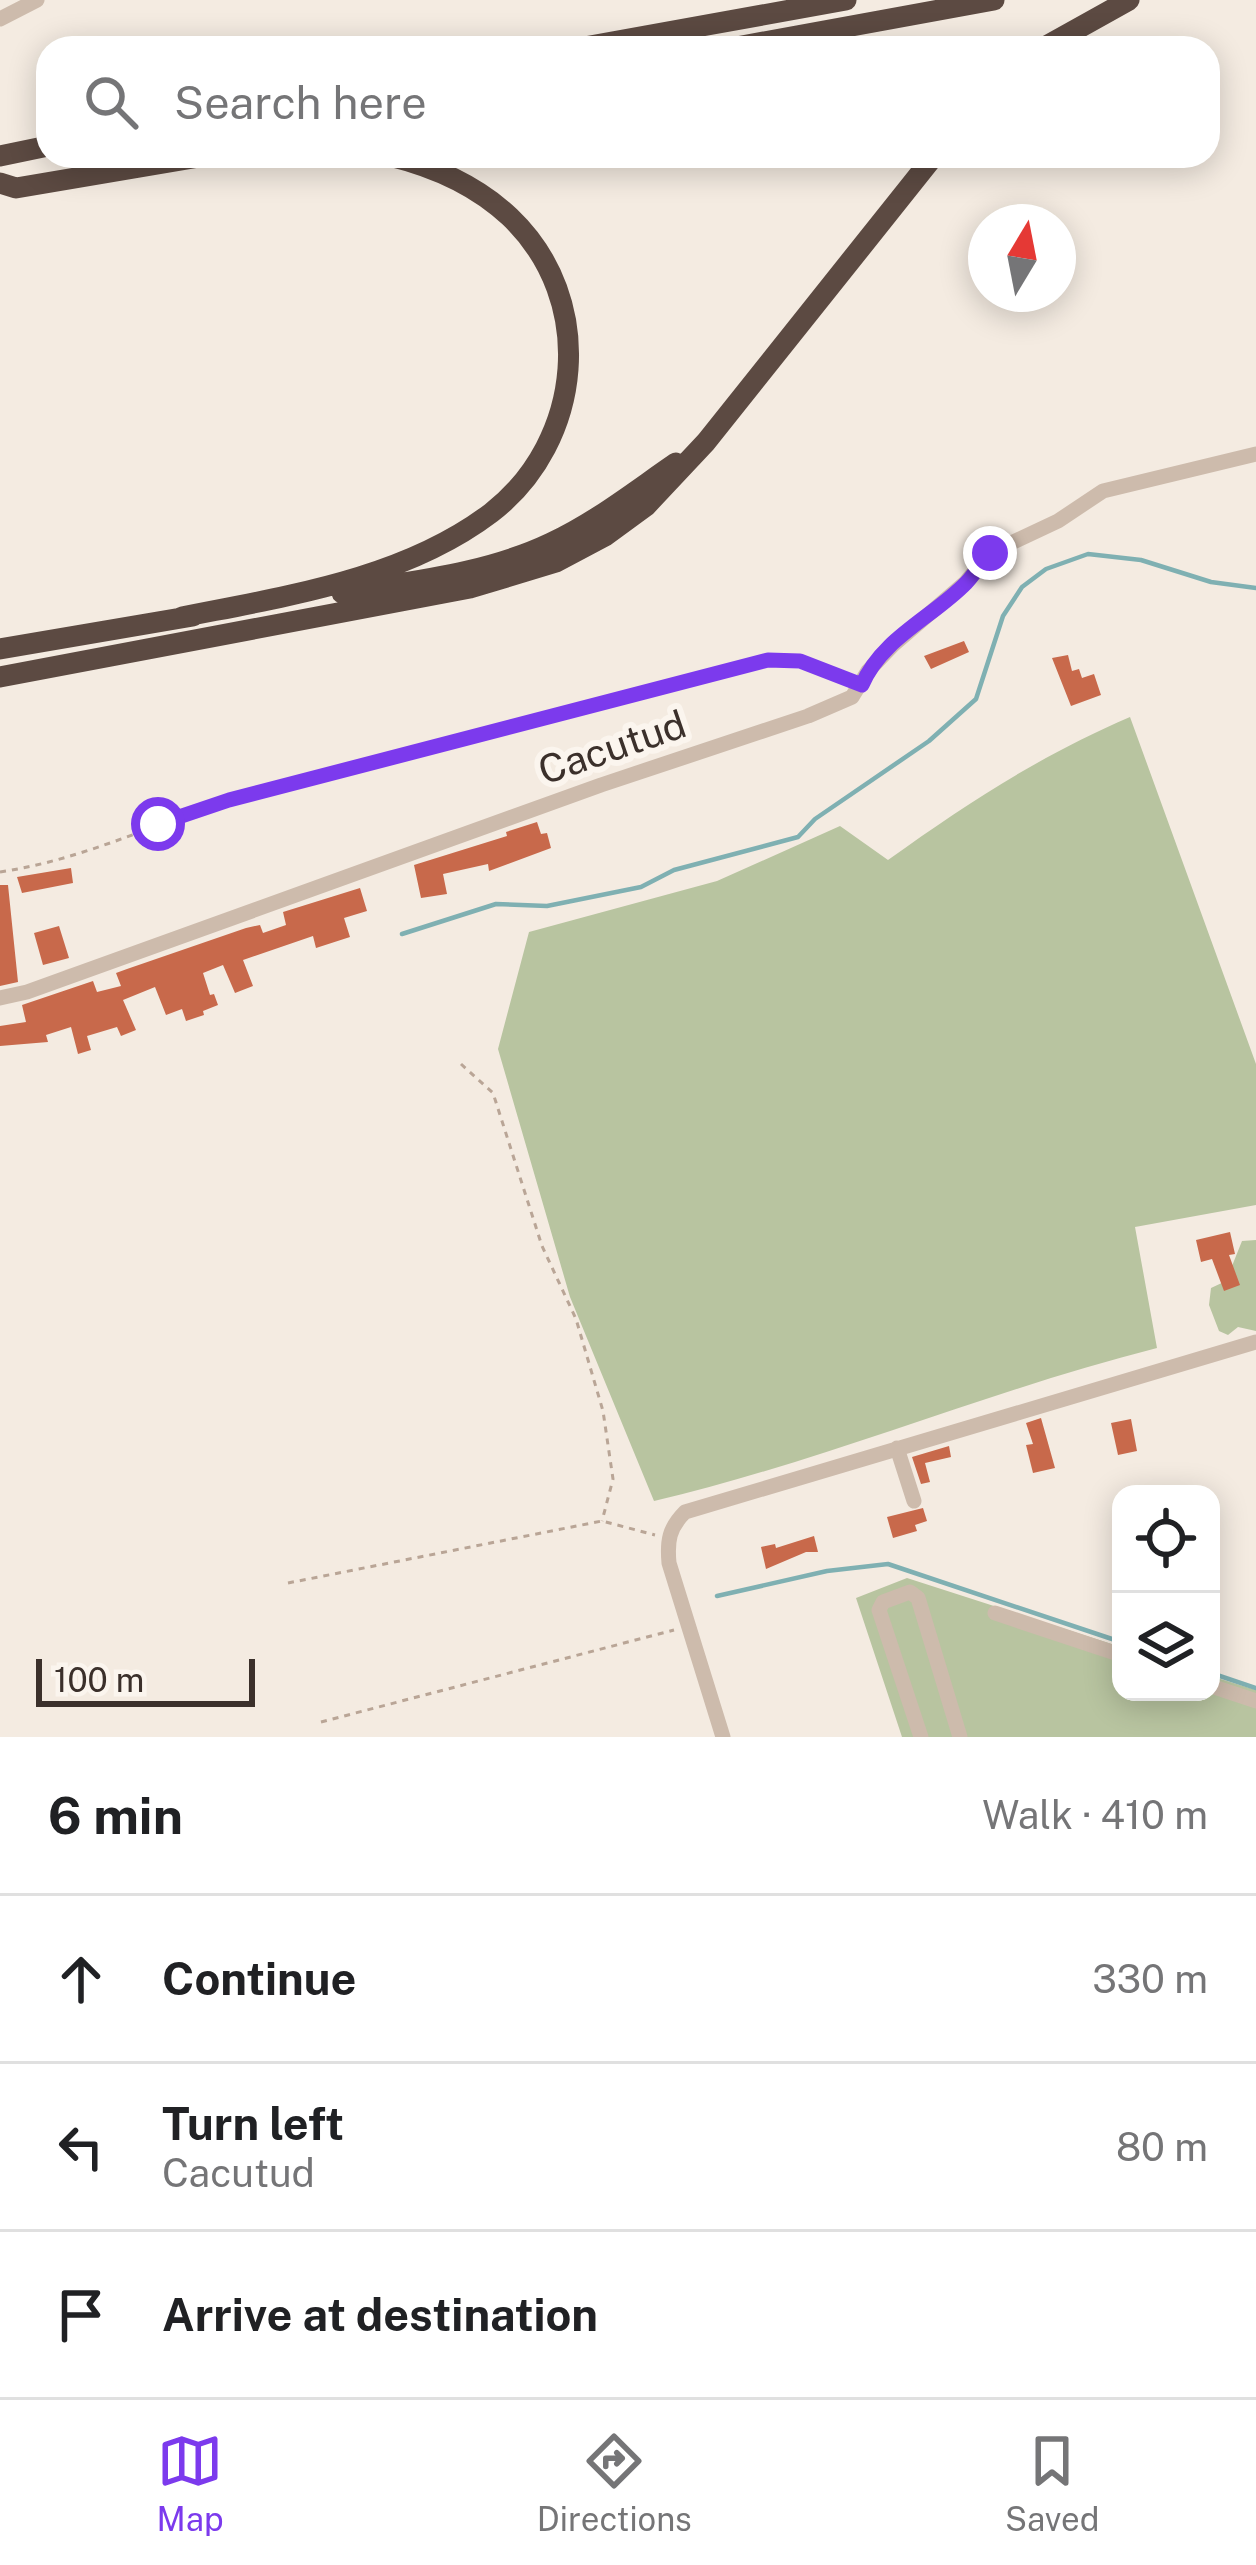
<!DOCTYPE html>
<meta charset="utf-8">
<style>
:root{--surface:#fff;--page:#f2f2f2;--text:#202124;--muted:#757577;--line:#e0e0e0;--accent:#7c3aed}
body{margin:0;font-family:"Public Sans",sans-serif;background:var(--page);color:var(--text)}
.controls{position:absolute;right:36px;bottom:36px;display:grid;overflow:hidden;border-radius:24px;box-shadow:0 6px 30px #0003}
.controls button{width:108px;height:108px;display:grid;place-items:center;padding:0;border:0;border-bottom:3px solid var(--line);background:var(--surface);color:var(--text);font:60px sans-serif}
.compass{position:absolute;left:968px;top:204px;width:108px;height:108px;border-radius:50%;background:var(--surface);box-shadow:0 6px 30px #0003;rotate:10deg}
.scale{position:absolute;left:36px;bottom:30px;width:219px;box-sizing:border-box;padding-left:12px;border:6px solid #3b302b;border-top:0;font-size:33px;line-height:42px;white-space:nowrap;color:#3b302b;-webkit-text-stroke:9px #fbf5ee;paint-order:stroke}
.stop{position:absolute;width:36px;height:36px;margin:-27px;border:9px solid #7c3aed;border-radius:50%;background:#fff}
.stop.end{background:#7c3aed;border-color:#fff;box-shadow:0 3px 12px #0008}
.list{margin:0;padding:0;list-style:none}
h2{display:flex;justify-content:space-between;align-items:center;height:156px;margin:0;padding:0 48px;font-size:51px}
h2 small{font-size:39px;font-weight:400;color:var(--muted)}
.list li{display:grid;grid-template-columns:78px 1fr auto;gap:36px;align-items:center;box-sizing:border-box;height:168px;padding:0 48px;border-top:3px solid var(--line)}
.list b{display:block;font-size:45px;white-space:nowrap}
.list p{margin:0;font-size:39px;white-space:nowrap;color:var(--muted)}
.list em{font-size:39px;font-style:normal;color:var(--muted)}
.icon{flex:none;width:66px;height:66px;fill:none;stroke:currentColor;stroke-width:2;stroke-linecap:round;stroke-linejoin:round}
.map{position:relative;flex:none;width:1256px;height:1737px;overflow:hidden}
.search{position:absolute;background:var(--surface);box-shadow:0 6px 30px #0003;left:36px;right:36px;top:36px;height:132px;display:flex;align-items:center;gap:30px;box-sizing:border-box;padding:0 42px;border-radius:36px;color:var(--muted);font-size:45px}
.sheet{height:660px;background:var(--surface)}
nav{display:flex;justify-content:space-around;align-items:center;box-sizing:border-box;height:168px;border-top:3px solid var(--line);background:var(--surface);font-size:33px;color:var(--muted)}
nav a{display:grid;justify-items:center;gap:6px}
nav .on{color:var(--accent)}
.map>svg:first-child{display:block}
</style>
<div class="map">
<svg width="1256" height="1737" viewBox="0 0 1256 1737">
<rect width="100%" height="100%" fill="#f4ebe1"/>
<path fill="#b8c4a0" d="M1130 717 1256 1064V1205L1135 1227 1157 1348C987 1391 825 1461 654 1501L570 1297 498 1049 529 932 717 881 840 826 888 860C969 802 1038 757 1130 717Z
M1256 1240V1331L1238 1327 1228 1335 1219 1331 1209 1305 1211 1288 1226 1281 1242 1241Z
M907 1578 1121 1647V1692H1211V1676L1256 1690V1737H902L856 1598Z"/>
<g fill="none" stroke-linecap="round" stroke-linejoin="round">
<path stroke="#7fb0b2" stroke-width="4.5" d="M402 934 496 904 547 906 641 887 674 870 798 837 815 819 929 741 976 699 1003 616 1022 587 1046 569 1088 554 1141 560 1211 582 1256 588
M717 1596 827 1571 888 1564 1121 1642
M1211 1673 1256 1688"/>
</g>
<path fill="#c8694b" d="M964 641 969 652 931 669 924 656Z
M1068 655 1072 671 1079 669 1082 678 1094 674 1101 695 1071 706 1052 658Z
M537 822 541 834 547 833 551 848 489 871 488 864 443 874 447 894 421 898 414 865 507 836 506 832Z
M71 868 73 883 22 893 17 877Z
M0 885H8L18 982 0 986Z
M360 888 367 911 344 918 350 937 316 948 313 936 243 960 253 986 235 993 223 965 203 973 210 995 214 994 218 1005 203 1011 204 1015 186 1021 182 1009 166 1015 155 987 123 1000 136 1030 121 1036 117 1027 87 1036 91 1050 78 1054 71 1027 46 1035 48 1042 0 1046V1026L26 1022 22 1005 93 981 97 992 121 986 116 973 127 969 246 928 260 925 263 933 286 925 283 912Z
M59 926 69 958 43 965 34 933Z
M1230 1232 1235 1254 1229 1255 1240 1285 1224 1291 1212 1259 1201 1262 1196 1240Z
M1041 1418 1055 1468 1033 1473 1026 1445 1033 1444 1026 1423Z
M1131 1419 1137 1451 1118 1455 1111 1423Z
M949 1446 951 1457 925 1463 930 1482 921 1484 912 1457Z
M923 1508 927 1521 915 1525 917 1531 893 1538 887 1517Z
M814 1536 818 1552H806L766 1569 761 1547 775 1544 776 1548Z"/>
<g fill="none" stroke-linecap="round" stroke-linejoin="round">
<path stroke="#b9a596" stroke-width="3" stroke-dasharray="6 6" stroke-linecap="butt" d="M0 872C81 860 152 825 229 800L768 660 800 661 847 678
M461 1064 493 1093 542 1246 576 1319 603 1411 613 1479 602 1521
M288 1583 602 1521 655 1535
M321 1722 674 1630"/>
<path stroke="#cdbbac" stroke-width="15" d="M0 19 37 0
M0 998 27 992 601 785 808 716 852 697 868 671 893 645 965 583 990 553 1058 521 1103 491 1256 454
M897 1448 914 1501
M995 1613 1121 1655
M1211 1686 1256 1701
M723 1737 669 1563C667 1541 669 1528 685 1512L1256 1342
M921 1737 879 1610 883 1602 910 1592 918 1598 960 1737"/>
<path stroke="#5c4a42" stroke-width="21" d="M579 48 846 0
M731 48 994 0
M1043 48 1129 0
M0 156 48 146
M0 183 16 188 205 156
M342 593C412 581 486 574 551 543 596 522 635 491 676 463
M182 617C287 596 404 579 491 513 584 441 597 300 510 217 476 185 435 167 390 156
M0 649 193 616
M0 677 470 588 556 562 605 536 646 506 706 442 934 156"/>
</g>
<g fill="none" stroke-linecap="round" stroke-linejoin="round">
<path stroke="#7c3aed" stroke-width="15" d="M158 824 229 800 768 660 800 661 862 685C881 639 933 617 966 583 975 574 981 562 990 553"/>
</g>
<g text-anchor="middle" stroke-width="12" stroke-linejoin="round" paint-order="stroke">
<g font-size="39" fill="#3b302b" stroke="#fbf5ee">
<text transform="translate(612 747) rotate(-19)" y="14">Cacutud</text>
</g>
</g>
</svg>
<div class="controls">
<button><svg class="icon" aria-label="locate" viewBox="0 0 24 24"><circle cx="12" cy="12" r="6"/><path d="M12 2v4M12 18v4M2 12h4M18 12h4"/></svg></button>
<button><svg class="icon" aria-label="layers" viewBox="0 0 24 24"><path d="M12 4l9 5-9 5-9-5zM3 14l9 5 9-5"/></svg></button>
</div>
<svg class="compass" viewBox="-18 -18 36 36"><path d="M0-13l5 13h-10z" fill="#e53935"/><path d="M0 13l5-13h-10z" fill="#757577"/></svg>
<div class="scale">100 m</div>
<div class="stop" style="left:158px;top:824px"></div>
<div class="stop end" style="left:990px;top:553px"></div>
<div class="search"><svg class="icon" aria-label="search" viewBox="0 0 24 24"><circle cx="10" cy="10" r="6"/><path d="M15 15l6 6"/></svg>Search here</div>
</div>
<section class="sheet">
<h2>6 min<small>Walk · 410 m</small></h2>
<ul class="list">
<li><svg class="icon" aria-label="ahead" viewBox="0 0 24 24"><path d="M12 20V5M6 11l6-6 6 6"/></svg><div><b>Continue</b></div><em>330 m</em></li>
<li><svg class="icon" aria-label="left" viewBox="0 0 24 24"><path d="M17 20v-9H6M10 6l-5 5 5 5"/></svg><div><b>Turn left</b><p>Cacutud</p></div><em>80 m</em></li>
<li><svg class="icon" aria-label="arrive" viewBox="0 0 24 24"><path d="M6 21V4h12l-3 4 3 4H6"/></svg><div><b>Arrive at destination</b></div></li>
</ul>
</section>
<nav>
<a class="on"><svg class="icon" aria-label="map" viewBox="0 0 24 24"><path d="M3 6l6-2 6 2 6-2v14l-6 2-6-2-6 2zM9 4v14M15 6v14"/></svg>Map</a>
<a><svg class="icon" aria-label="directions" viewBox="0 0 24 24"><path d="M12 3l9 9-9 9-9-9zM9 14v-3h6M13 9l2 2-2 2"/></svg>Directions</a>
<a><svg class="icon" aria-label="saved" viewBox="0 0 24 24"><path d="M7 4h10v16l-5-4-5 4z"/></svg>Saved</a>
</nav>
